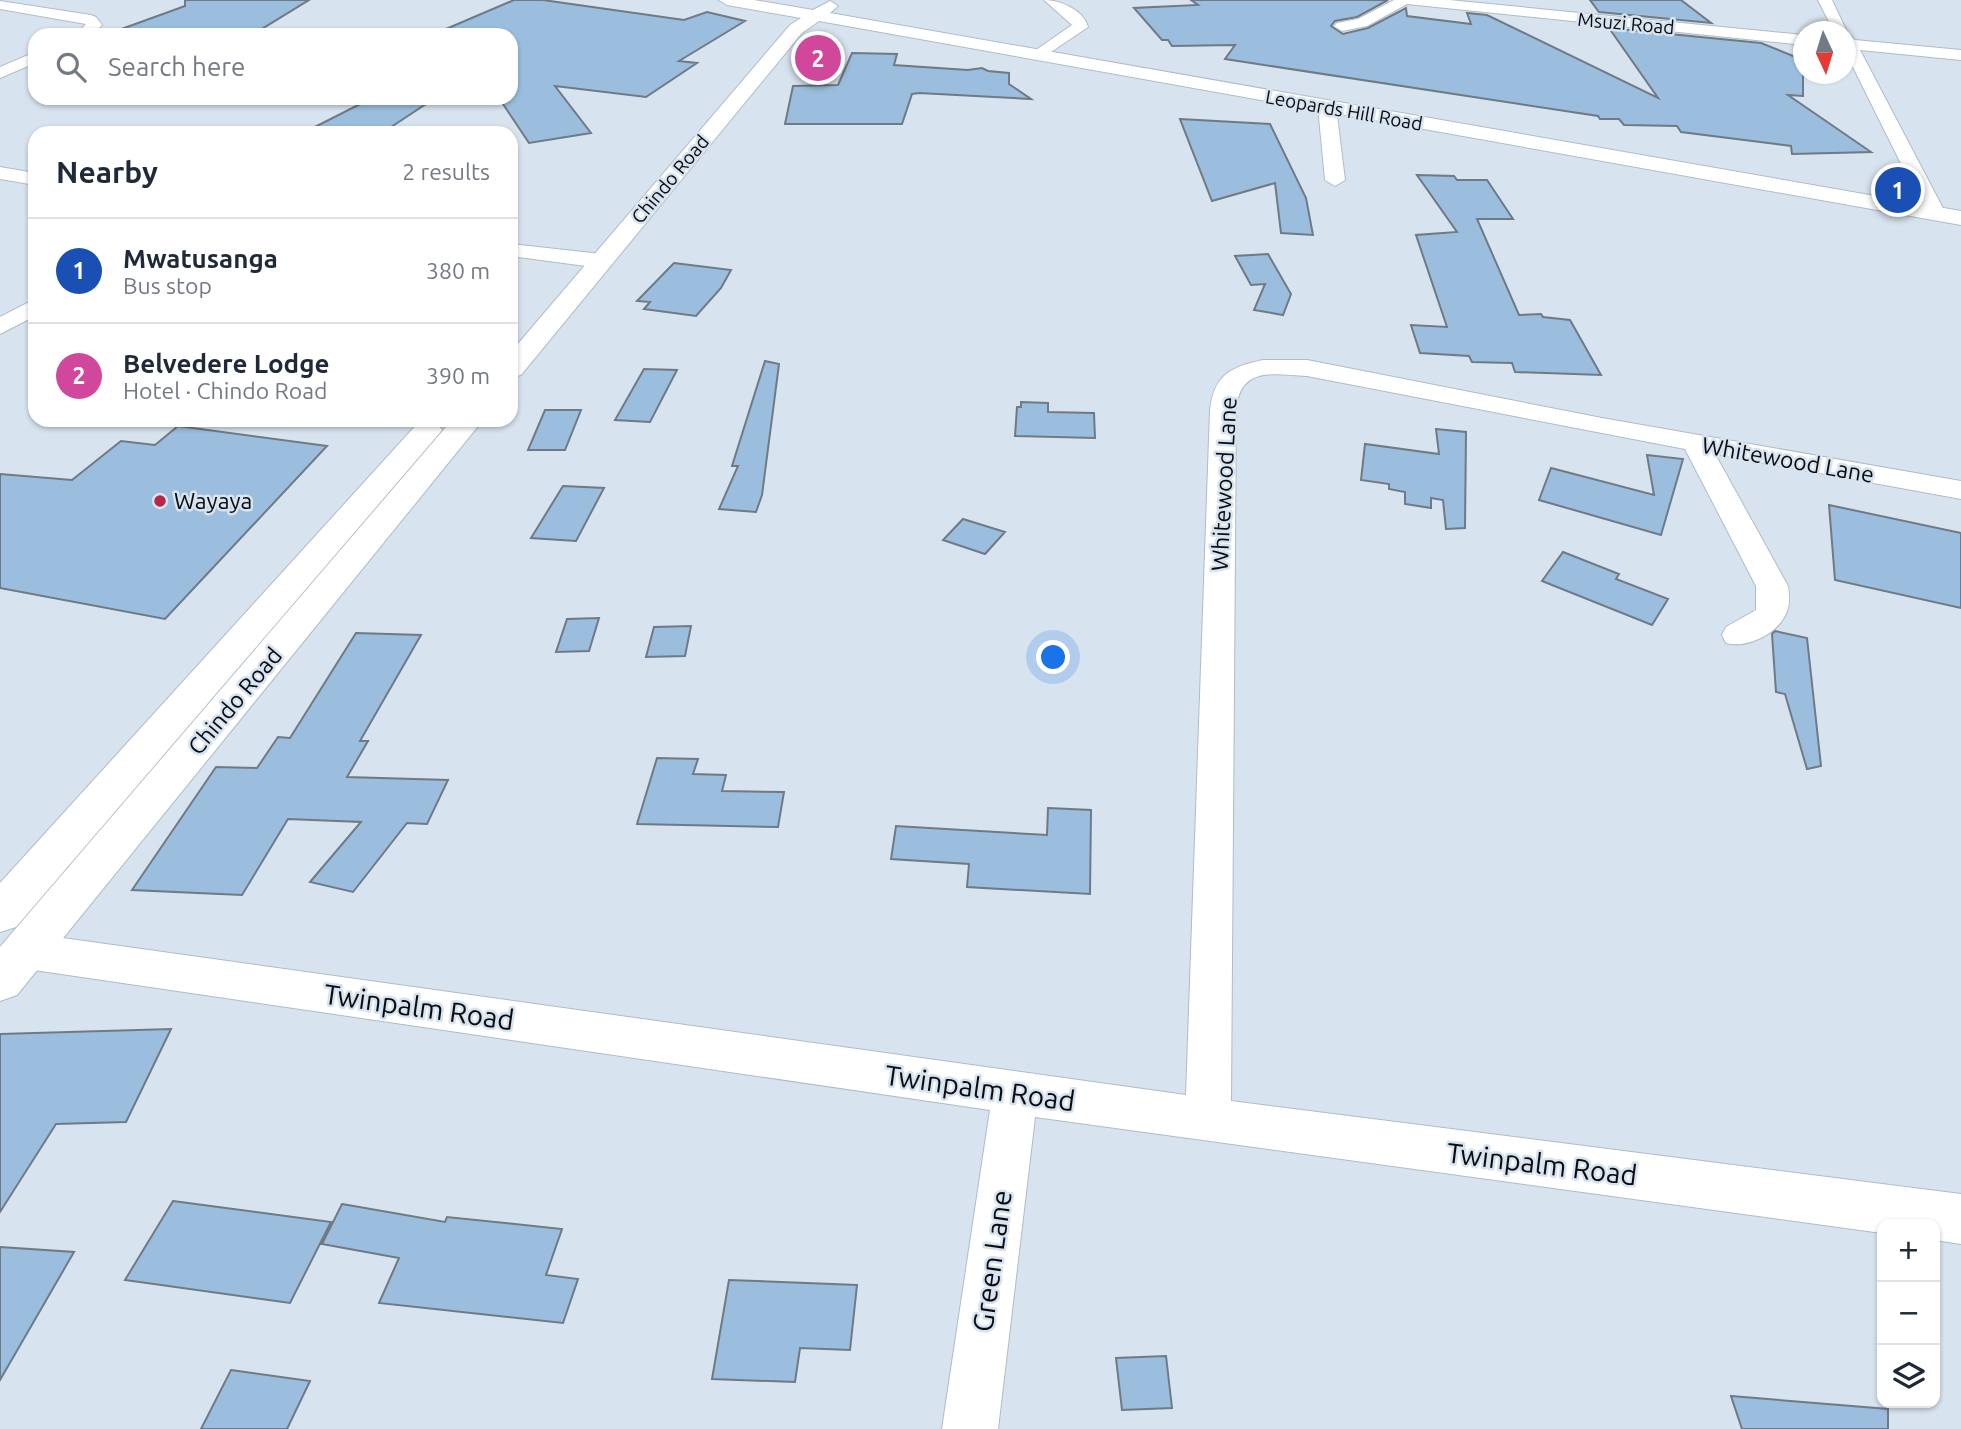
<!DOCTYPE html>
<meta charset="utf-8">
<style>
:root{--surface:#fff;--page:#f6f6f7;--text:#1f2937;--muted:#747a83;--line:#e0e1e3;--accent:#1a73e8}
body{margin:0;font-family:Ubuntu,sans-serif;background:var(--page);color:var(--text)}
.controls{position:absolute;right:21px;bottom:21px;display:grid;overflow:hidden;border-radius:14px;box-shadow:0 2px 5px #0004}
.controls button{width:63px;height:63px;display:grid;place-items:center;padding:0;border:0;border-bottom:2px solid var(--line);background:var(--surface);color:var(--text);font:35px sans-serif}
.compass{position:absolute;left:1793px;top:21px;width:63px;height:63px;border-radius:50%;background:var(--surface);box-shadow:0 2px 5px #0004;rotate:176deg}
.you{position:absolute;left:1054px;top:658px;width:24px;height:24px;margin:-18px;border:5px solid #fff;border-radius:50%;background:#1a73e8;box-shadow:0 0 0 10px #1a73e833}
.badge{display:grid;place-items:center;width:46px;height:46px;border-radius:50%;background:var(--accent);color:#fff;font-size:23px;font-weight:700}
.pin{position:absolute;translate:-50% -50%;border:4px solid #fff;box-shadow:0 2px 7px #0006}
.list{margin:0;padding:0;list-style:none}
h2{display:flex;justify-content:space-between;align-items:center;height:91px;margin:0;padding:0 28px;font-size:30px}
h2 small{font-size:23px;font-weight:400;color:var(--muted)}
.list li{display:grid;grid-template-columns:46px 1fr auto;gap:21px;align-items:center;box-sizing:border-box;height:105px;padding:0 28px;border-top:2px solid var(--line)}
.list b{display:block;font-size:26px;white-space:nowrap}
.list p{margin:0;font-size:23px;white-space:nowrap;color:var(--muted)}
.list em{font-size:23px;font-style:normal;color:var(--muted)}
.icon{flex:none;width:38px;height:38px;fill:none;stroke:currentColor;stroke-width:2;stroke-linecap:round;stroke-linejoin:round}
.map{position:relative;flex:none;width:1961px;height:1429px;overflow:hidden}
.search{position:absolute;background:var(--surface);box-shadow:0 2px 5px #0004;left:28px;top:28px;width:490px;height:77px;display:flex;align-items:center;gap:18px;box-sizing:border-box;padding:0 24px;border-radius:21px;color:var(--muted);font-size:26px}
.panel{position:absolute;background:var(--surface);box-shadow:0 2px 5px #0004;left:28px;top:126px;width:490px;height:301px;border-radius:21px}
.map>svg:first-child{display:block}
</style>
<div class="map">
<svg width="1961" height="1429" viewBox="0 0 1961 1429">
<rect width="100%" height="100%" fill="#d7e3ef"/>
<path fill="#9bbede" stroke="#6f7a85" stroke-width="2" d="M185 0H309L252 35H116V31L185 6Z
M514 0H543L684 20 707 12 745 21 679 61 697 63 646 97 555 86 591 133 529 143 499 98H511V35H432Z
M1191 0H1388L1357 17 1335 21 1331 26 1343 34 1368 28 1406 8 1407 16 1471 24 1467 13 1487 15 1658 98 1609 28 1761 43 1803 60V96L1788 95 1871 152 1792 154 1791 146 1681 132 1677 126 1624 125 1619 119H1600L1598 116 1225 59 1235 45 1172 46 1168 40H1162L1134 8 1198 5Z
M1590 0H1681L1711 23 1599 12Z
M852 53 897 54 894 65 968 70 982 68 988 71 1009 73V84L1031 99 919 93 912 94 902 124H785L793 86 838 85Z
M372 98H435L382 133H303Z
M1180 119 1270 124 1306 198 1313 235 1281 233 1275 183 1212 201Z
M1417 175 1454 176 1457 180H1487L1513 219H1477L1519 315 1541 314 1543 317 1570 320 1601 375 1515 372 1512 363 1472 362 1469 356 1420 353 1411 325 1447 327 1416 235 1457 232Z
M1268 254 1291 294 1283 315 1254 310 1265 284 1251 285 1235 256Z
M674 263 731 270 721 288 696 316 644 309 650 302 637 301Z
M765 361 779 364 762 495 756 512 719 509 738 466H732Z
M644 369 677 370 650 422 615 420Z
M1021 402 1048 403V412L1094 413 1095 438 1015 436 1017 407H1021Z
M545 410H581L565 450H528Z
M178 426 327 446 165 619 0 588V474L72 480 121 441 155 445Z
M1436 429 1466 432 1465 528 1446 529 1443 500 1431 498V508L1405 504V492L1389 489V484L1361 480 1365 444 1439 454Z
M1647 455 1683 459 1661 535 1539 500 1551 468 1654 495Z
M563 486 604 488 576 541 531 538Z
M1829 505 1961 533V608L1835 580Z
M963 519 1005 532 985 554 943 540Z
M1563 552 1619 574 1616 579 1668 599 1652 625 1542 581Z
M599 618 589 651 556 652 567 619Z
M691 626 685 656 646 657 654 627Z
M1775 631 1807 638 1821 766 1807 769 1785 694 1776 692 1772 634Z
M356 633 421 635 360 741H368L347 777 448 780 427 824 407 823 353 892 310 882 361 822 288 819 242 895 132 890 216 767 257 768 278 737 290 738Z
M657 758 698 759 693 774 726 775 722 791 784 792 778 827 637 824Z
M1048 808 1091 810 1090 894 967 887 969 864 891 859 896 826 1047 835Z
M171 1029 126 1122 56 1124 0 1212V1034Z
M173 1201 331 1222 290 1303 125 1280Z
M342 1204 445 1222 447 1217 562 1229 546 1275 578 1279 563 1323 379 1303 399 1258 322 1244Z
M0 1247 74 1252 0 1380Z
M729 1280 857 1285 850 1350 800 1348 795 1382 712 1379Z
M1166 1356 1172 1408 1122 1410 1116 1358Z
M231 1370 310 1381 287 1429H201Z
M1731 1396 1888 1409V1429H1742Z"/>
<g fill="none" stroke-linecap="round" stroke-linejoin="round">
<defs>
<path id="minor" d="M1044 0C1060 0 1084 10 1088 27L1039 60 1033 58 1031 55 1033 52 1072 25Z
M1394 0H1449L1804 35V45L1407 4 1367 26 1342 31 1334 26 1337 23 1358 19Z
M1818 0H1832L1848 34 1855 40 1961 50V60L1860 50 1946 214 1943 218H1929L1926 214 1846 53V32H1834Z
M0 1 91 15 96 17 102 25 92 35H75L86 24 0 9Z
M35 52V63L0 78V67Z
M1327 102 1336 107 1345 180 1335 186 1325 180 1318 107Z
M0 167 35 173V185L0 179Z
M511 244 601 254 609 256 612 261 609 266 601 268 511 256Z
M35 299V316L0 334V317Z
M1263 360H1307L1602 418 1961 481V499L1715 454 1788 586C1789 593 1790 601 1788 608 1782 632 1748 649 1726 643L1722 635 1726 627 1756 610V586L1685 449 1307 376C1272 374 1240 366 1236 410L1231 1101 1961 1194V1244L1935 1240V1224H1882V1233L1035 1117 998 1429H942L990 1110 27 969 12 963 6 951 12 939 27 933 1186 1095 1210 410C1214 375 1230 367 1263 360Z"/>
<path id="major" d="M719 0H754L813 10 830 1 838 6 830 13 1961 211V225L819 21 802 33 521 375 511 377V352L790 25 801 18 727 5Z
M452 420H483L17 995 0 1001V947Z
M427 421 437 424 442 430 437 436 16 927 0 932V883L417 424Z"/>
</defs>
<use href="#minor" stroke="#b0bcc7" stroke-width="2"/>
<use href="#major" stroke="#b0bcc7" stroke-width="2"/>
<use href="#minor" fill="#fff" fill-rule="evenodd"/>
<use href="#major" fill="#fff" fill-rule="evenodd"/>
</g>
<circle fill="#b72647" stroke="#d7e3ef" stroke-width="2.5" cx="160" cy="501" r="7"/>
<g text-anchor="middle" stroke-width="5" stroke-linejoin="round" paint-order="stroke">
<g font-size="19" fill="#080c10" stroke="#d7e3ef">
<text transform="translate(1626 23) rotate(5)" y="7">Msuzi Road</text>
<text transform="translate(1344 110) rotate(10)" y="7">Leopards Hill Road</text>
<text transform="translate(670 179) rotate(-50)" y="7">Chindo Road</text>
</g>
<g font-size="23" fill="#080c10" stroke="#d7e3ef">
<text transform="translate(1788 460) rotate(10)" y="8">Whitewood Lane</text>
<text transform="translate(1224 484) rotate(-87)" y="8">Whitewood Lane</text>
<text transform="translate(235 701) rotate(-50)" y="8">Chindo Road</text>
</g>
<g font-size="23" fill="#080c10" stroke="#d7e3ef" text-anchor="start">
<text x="174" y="509">Wayaya</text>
</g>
<g font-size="28" fill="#080c10" stroke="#d7e3ef">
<text transform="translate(419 1007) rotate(8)" y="10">Twinpalm Road</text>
<text transform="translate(980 1088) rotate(8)" y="10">Twinpalm Road</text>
<text transform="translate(1542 1164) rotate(7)" y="10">Twinpalm Road</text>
<text transform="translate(992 1261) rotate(-82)" y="10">Green Lane</text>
</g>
</g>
</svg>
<div class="controls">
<button>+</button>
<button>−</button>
<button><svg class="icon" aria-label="layers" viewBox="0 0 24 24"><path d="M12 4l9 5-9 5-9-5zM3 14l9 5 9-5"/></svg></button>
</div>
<svg class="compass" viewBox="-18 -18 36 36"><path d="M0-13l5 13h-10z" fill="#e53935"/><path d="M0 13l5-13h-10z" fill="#747a83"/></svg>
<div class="you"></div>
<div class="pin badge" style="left:1898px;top:190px;background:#1a4fb4">1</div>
<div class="pin badge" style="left:818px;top:58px;background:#d1479c">2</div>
<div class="search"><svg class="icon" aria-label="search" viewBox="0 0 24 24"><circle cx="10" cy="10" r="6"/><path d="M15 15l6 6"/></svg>Search here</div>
<section class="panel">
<h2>Nearby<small>2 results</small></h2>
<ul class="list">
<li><span class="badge" style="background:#1a4fb4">1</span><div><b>Mwatusanga</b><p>Bus stop</p></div><em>380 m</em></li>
<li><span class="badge" style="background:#d1479c">2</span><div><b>Belvedere Lodge</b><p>Hotel · Chindo Road</p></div><em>390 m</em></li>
</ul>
</section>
</div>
